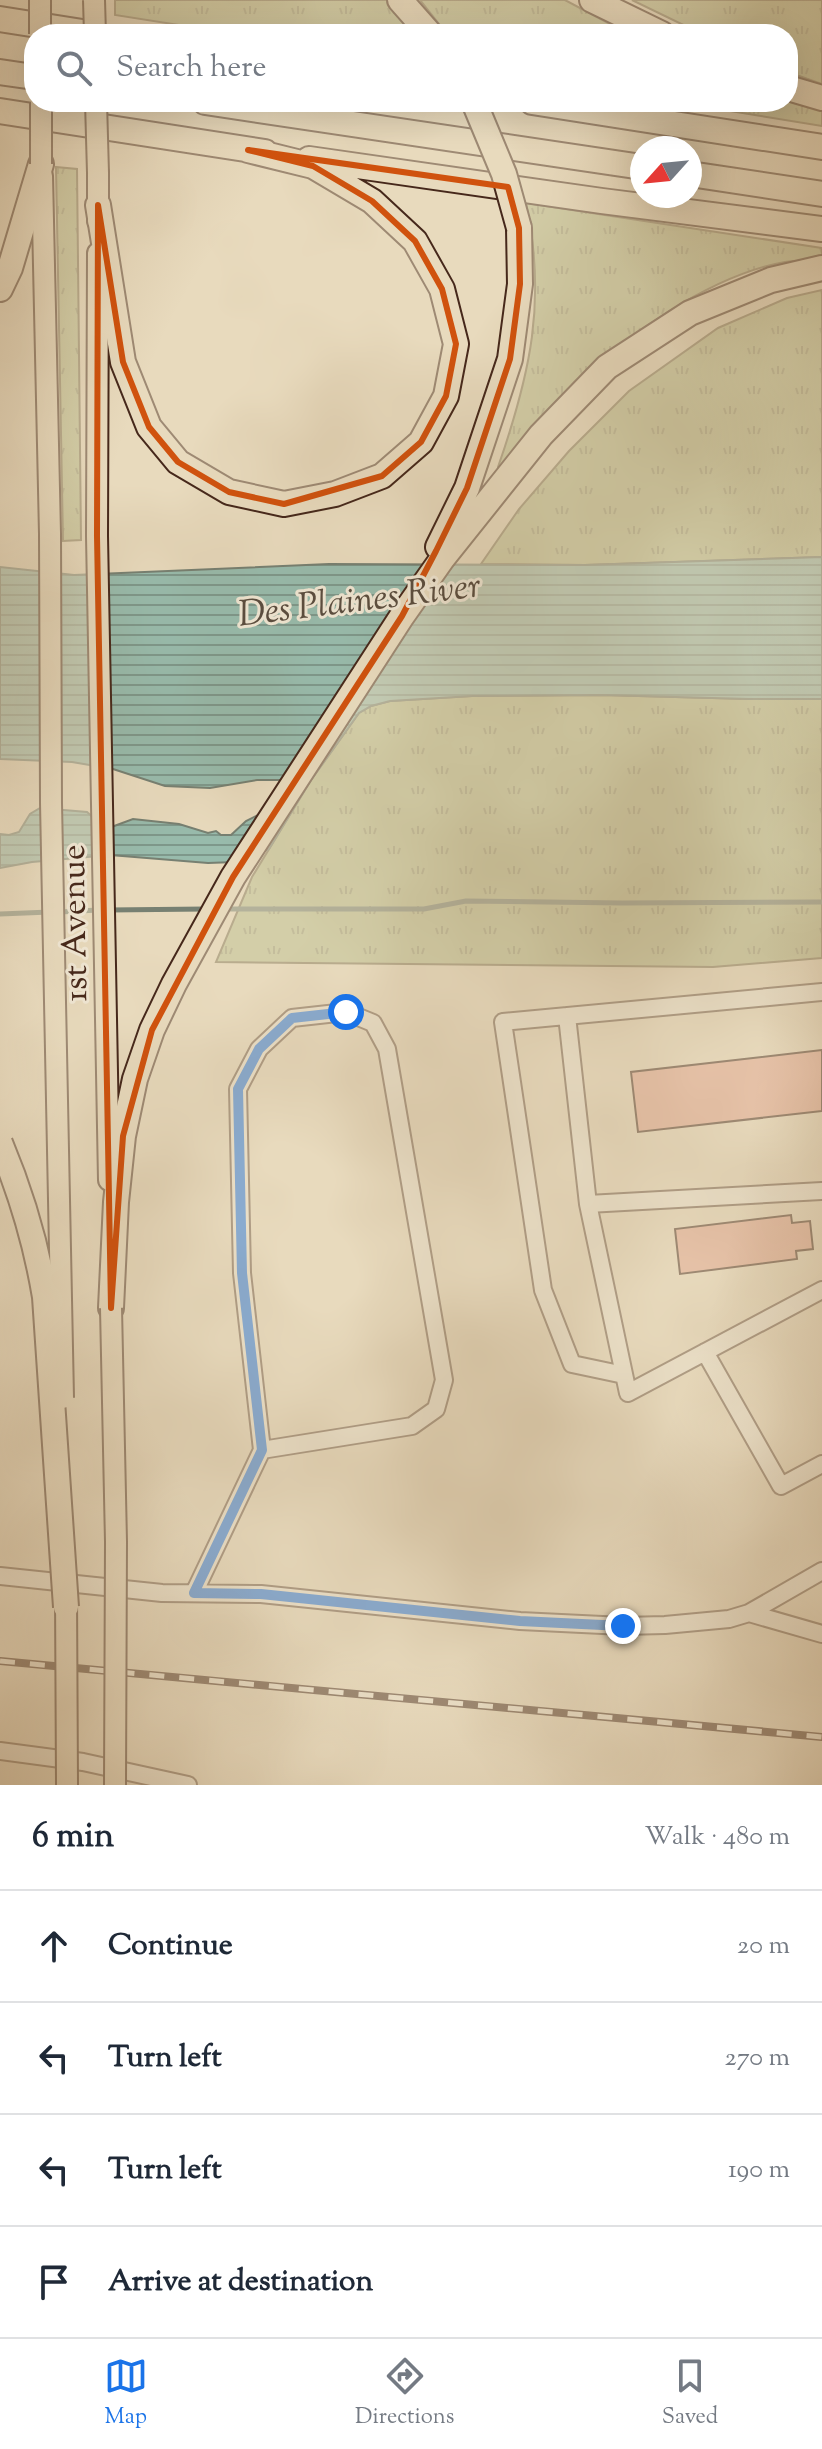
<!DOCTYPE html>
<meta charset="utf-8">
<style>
:root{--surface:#fff;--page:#f2f2f3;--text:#1f2937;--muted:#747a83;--line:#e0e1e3;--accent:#1a73e8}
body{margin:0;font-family:"Sorts Mill Goudy",serif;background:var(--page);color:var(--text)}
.compass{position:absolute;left:630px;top:136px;width:72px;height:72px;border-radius:50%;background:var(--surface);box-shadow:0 8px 32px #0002;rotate:243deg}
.stop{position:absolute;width:24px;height:24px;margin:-18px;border:6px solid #1a73e8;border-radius:50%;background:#fff}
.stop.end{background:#1a73e8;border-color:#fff;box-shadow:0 2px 8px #0008}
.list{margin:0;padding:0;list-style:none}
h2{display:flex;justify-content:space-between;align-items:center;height:104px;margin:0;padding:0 32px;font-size:34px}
h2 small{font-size:26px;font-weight:400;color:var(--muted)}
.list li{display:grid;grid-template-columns:52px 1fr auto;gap:24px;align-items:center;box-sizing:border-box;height:112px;padding:0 32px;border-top:2px solid var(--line)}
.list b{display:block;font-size:30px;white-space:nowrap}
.list em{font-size:26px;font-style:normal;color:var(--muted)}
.icon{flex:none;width:44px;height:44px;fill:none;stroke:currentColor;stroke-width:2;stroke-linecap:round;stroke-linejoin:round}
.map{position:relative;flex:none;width:822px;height:1785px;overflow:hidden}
.search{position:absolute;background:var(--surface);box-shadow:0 8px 32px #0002;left:24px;right:24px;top:24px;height:88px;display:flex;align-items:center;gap:20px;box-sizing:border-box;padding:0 28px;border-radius:32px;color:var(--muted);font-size:30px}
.sheet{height:552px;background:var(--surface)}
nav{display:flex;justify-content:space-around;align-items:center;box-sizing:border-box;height:112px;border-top:2px solid var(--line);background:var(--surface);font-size:22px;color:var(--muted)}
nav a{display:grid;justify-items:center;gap:4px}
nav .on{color:var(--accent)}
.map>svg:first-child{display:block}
</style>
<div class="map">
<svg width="822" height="1785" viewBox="0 0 822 1785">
<defs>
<pattern id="grass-tufts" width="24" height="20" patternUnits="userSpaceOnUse" patternTransform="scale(2)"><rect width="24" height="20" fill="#babe8e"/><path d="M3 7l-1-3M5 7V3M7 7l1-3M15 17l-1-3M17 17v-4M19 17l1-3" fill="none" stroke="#999a73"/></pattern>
<pattern id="water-rules" width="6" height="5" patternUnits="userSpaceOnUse" patternTransform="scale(2)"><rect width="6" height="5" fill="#98bbac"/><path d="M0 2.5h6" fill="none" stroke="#7e988b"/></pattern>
</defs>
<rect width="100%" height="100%" fill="#e8dabd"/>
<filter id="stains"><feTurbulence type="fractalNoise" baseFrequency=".0025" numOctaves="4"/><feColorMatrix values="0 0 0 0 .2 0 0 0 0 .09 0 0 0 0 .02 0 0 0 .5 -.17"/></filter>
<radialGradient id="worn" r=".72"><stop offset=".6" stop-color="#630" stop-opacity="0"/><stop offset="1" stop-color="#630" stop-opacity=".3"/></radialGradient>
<path fill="url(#grass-tufts)" stroke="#807354" stroke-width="2" d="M115 0H388L416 34H236L115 15Z
M420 0H565L629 34H447Z
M632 0H822V84L788 72V34H702Z
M788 100 822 110V126L675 102H788Z
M56 167 77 169 81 540 63 541Z
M526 203 822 248V260C810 261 797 260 785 262 711 275 621 338 567 391 543 415 522 444 500 470L498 467C530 375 547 301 526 203Z
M822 290V557L585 565 481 564 519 509 569 451 629 391 718 328 787 298Z
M602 695 749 699H822V958L713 967 216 962 252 877 311 780 359 713 371 706 390 701 472 696Z"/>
<path fill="url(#water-rules)" stroke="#778072" stroke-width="2" d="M822 557V699H749L602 695 472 696 390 701 371 706 359 713 311 780 269 849 257 855 235 862 208 863 110 855 32 862 0 868V834L9 835 19 832 30 814 40 808 87 812 106 829 133 819 179 824 208 833 216 831 221 835H231L246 821 268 810 286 780H257L210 788 165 786 113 769 72 762 0 759V567L74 575 329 564 585 565Z"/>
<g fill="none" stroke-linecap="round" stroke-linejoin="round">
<path stroke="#778072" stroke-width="5" d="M224 909H424L466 901 622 903 822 902
M108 910 206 909
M60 912 98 910
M0 914 50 912"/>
</g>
<path fill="#e6a790" stroke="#46281b" stroke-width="2" d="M822 1050V1111L638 1132 631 1072Z
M791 1215 792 1223 810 1221 813 1249 796 1251 797 1259 680 1274 675 1229Z"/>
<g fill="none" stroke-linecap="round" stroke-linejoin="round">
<defs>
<path id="minor" d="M567 1016 588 1204
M822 1191 588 1204 628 1393 822 1290
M705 1352 781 1486 822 1464
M624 1375 572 1364 543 1290 503 1022 822 992
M0 1576 162 1593 261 1594 520 1621 623 1626 665 1625 729 1619 749 1613 822 1571
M194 1593 262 1450 242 1273 238 1089 259 1049 292 1018 346 1012 373 1023 387 1049 444 1380 436 1409 412 1426 262 1450
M749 1613 822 1634
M0 1751 83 1762 188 1785"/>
<path id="major" d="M98 173V221
M42 176 50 534
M98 253 97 536 109 1180"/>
<path id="highway" d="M400 0 430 34
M592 0 662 34
M0 19 95 34
M0 72 34 77
M788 88 822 98
M205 102 642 167
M532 102 822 147
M0 111 265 152
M309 159 602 201 822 229
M690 174 822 194
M98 205 123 362 149 427 178 462 229 492 284 504 335 494 382 476 421 442 446 396 456 344 442 289 415 241 372 201 313 166 248 150
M0 289 10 268 41 164
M438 547 467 488 510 359 520 284 519 228
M111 1308 116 1202 123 1136 135 1079 152 1030 174 984 233 877 402 616 442 559 541 435 607 367 690 313 771 280 822 268"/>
</defs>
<use href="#minor" stroke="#6e5444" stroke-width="20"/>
<use href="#major" stroke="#46281b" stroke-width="24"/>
<use href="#highway" stroke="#46281b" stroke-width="28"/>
<use href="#minor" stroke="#f0e7d4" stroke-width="16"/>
<use href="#major" stroke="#e8dabd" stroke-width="20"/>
<use href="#highway" stroke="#e8dabd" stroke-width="24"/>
<defs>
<path id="rail" d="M0 1661 822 1737"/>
</defs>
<use href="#rail" stroke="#46281b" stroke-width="8"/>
<use href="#rail" stroke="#f0e7d4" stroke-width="5" stroke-dasharray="15" stroke-linecap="butt"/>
<defs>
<path id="major-bridge" d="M40 0V34
M94 0 95 34
M41 102V164
M96 102 98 173
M50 534 51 803 63 1398
M111 1308 116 1542 115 1785
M66 1594 67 1785"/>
<path id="highway-bridge" d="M474 102 504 174 519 228
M0 1143C21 1193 36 1243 45 1297L66 1607"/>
</defs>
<use href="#major-bridge" stroke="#46281b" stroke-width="24" stroke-linecap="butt"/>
<use href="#highway-bridge" stroke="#46281b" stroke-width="28" stroke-linecap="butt"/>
<use href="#major-bridge" stroke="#e8dabd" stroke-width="20"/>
<use href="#highway-bridge" stroke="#e8dabd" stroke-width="24"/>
</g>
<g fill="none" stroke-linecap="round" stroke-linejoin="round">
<path stroke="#1a73e8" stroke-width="10" d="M346 1012 292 1018 259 1049 238 1089 242 1273 262 1450 194 1593 261 1594 520 1621 623 1626"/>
</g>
<path d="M0 0H822V1785H0ZM248 150 508 187 519 228 520 284 510 359 467 488 436 551 402 616 233 877 152 1030 123 1136 111 1308 97 536 98 205 123 362 149 427 178 462 229 492 284 504 382 476 421 442 446 396 456 344 442 289 415 241 372 201 313 166Z" fill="#e8dabd" fill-opacity=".55" fill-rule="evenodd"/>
<path fill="none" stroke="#d0520e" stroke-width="6" stroke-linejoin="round" d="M248 150 508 187 519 228 520 284 510 359 467 488 436 551 402 616 233 877 152 1030 123 1136 111 1308 97 536 98 205 123 362 149 427 178 462 229 492 284 504 382 476 421 442 446 396 456 344 442 289 415 241 372 201 313 166Z"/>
<g text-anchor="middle" stroke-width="6" stroke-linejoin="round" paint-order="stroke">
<g font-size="34" fill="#46281b" stroke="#f0e7d4">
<text transform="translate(73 923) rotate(-91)" y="12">1st Avenue</text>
</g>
<g font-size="36" font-style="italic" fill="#5a4d3f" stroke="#f0e7d4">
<text transform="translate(359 598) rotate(-7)" y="13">Des Plaines River</text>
</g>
</g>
<rect width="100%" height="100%" filter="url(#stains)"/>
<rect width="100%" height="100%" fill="url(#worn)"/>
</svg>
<svg class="compass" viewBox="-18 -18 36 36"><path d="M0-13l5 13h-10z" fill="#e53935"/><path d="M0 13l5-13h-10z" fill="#747a83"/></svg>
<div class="stop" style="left:346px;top:1012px"></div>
<div class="stop end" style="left:623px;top:1626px"></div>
<div class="search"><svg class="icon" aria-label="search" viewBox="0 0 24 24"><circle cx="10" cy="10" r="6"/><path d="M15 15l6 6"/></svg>Search here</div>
</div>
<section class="sheet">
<h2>6 min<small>Walk · 480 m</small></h2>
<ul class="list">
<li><svg class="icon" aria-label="ahead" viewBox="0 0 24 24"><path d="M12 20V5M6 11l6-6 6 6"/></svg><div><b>Continue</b></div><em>20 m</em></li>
<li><svg class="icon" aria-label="left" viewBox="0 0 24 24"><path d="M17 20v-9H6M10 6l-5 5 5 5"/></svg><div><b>Turn left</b></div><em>270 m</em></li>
<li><svg class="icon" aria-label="left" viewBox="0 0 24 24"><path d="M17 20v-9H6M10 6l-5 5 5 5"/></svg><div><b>Turn left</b></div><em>190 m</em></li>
<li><svg class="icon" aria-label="arrive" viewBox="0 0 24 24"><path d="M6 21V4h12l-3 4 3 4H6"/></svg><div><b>Arrive at destination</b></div></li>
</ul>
</section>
<nav>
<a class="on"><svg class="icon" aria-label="map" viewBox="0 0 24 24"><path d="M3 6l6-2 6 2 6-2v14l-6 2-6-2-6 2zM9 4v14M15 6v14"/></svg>Map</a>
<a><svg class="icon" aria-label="directions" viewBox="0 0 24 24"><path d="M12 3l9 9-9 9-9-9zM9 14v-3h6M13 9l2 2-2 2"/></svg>Directions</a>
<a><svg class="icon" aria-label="saved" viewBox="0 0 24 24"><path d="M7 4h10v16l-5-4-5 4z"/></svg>Saved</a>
</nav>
